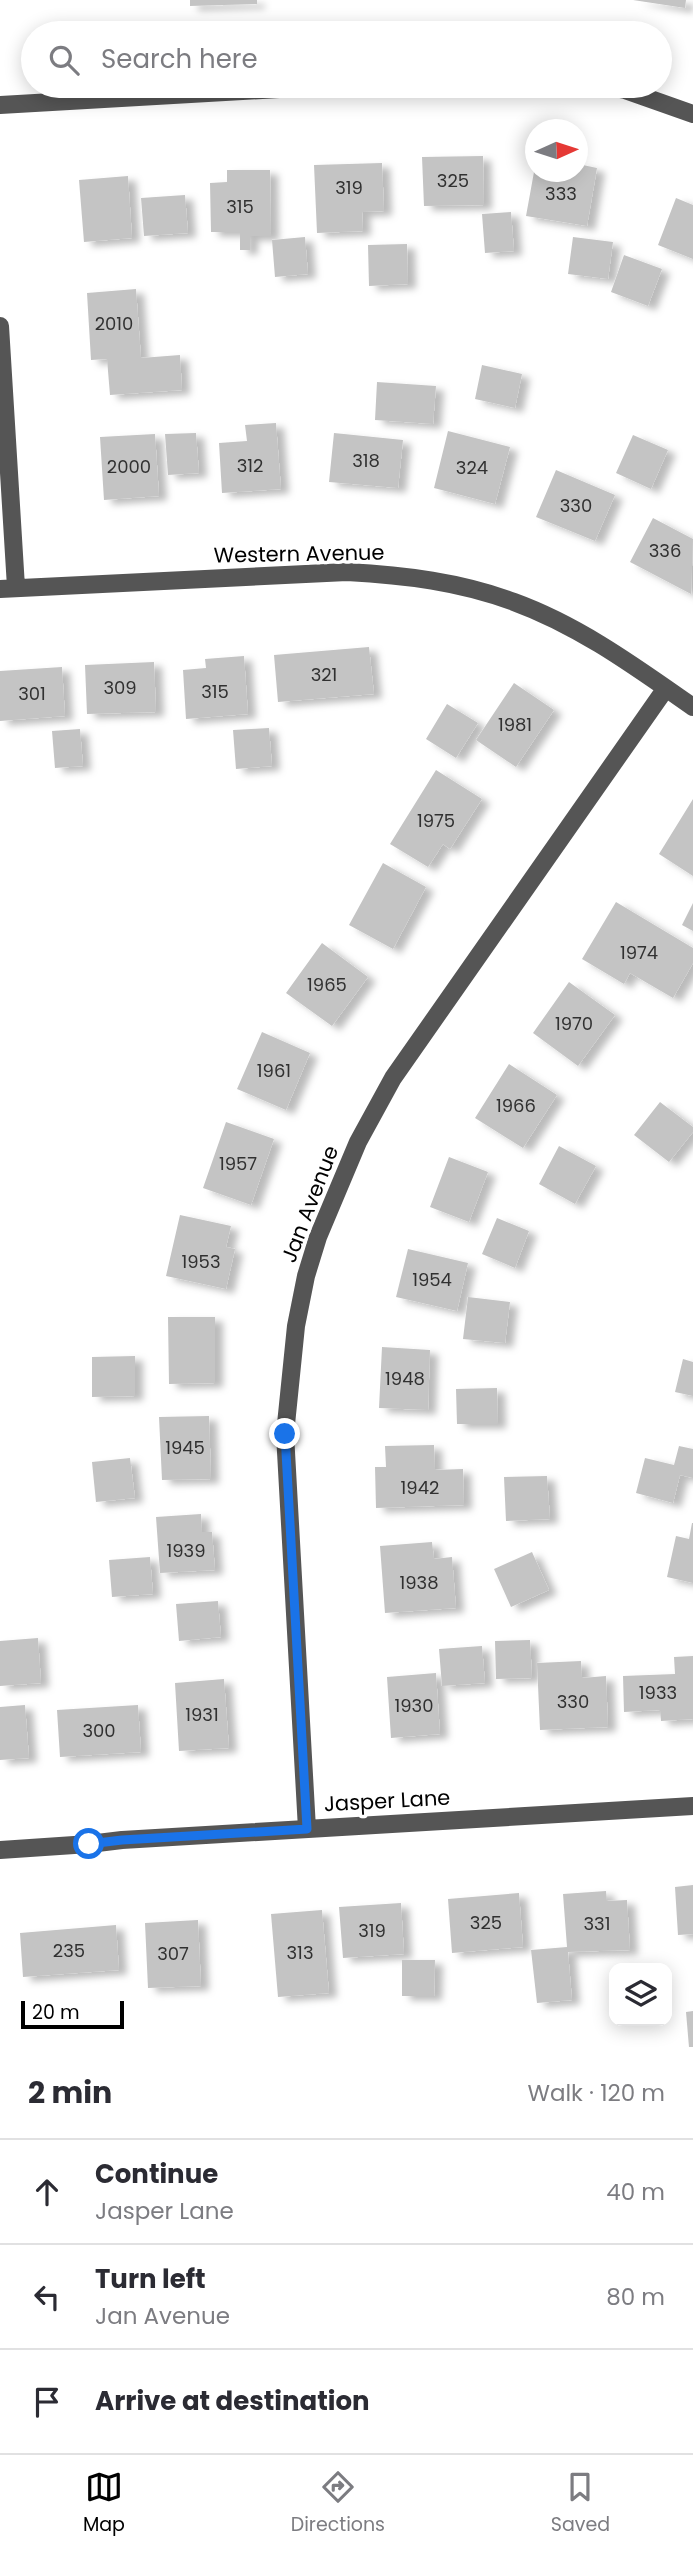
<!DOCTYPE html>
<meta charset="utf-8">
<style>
:root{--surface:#fff;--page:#f7f7f7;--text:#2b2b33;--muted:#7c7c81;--line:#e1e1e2;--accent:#000}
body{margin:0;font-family:Poppins,sans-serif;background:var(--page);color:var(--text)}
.controls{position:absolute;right:21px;bottom:21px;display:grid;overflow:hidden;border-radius:14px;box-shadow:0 4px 18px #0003}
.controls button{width:63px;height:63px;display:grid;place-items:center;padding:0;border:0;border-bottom:2px solid var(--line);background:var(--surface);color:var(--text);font:35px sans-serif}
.compass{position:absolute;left:525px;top:119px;width:63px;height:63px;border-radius:50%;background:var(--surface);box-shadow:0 4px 18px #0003;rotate:87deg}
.scale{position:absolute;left:21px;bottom:18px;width:103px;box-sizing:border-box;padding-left:7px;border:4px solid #000;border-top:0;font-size:19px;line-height:24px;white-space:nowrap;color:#000;-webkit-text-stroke:5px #fff;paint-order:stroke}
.stop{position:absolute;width:21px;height:21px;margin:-16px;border:5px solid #1a73e8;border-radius:50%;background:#fff}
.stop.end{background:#1a73e8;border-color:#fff;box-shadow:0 2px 7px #0008}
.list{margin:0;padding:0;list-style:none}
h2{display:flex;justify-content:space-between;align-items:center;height:91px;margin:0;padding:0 28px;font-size:30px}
h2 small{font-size:23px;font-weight:400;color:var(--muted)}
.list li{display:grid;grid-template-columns:46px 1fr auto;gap:21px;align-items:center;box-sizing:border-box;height:105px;padding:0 28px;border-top:2px solid var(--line)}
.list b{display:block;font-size:26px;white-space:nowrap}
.list p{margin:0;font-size:23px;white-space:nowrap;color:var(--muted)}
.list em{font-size:23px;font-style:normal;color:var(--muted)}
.icon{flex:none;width:38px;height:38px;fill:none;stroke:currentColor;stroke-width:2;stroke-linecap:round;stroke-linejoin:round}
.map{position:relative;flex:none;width:693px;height:2047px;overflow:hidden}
.search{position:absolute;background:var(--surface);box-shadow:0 4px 18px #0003;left:21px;right:21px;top:21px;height:77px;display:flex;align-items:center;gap:18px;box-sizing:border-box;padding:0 24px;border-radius:38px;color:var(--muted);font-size:26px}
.sheet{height:406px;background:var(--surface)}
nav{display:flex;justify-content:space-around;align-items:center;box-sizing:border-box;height:98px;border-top:2px solid var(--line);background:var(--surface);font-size:19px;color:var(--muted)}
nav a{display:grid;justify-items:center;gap:4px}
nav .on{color:var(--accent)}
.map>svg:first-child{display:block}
</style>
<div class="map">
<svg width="693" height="2047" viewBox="0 0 693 2047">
<defs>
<filter id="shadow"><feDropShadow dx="8" dy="4.5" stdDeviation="3.5" flood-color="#0004"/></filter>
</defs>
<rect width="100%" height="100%" fill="#fff"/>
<path fill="#c4c4c4" filter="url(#shadow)" d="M190 0H257V4L190 6Z
M633 0H686L685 8Z
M483 156 484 205 424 206 422 157Z
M382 163 384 211 362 212 363 231 317 233 314 165Z
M578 164 597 168 587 226 526 216 534 172H578Z
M227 170H270L271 236H250V250H240V232H211L210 183 227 182Z
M128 176 132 238 84 242 79 180Z
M185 195 188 233 144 236 141 198Z
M676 198 693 205V259L658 245Z
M511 212 514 251 485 253 482 214Z
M305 237 308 274 275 277 272 240Z
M573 237 613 242 608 279 568 274Z
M407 244 408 284 369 286 368 245Z
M624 255 662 269 648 306 611 292Z
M136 289 141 358 180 355 182 390 110 395 107 359 91 360 87 293Z
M482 365 522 374 515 408 475 399Z
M377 382 436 386 433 424 375 420Z
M276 423 281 489 222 493 219 443 247 441 245 425Z
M448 431 510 447 495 504 434 488Z
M196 433 199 473 168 475 165 434Z
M334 433 403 440 398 488 329 482Z
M155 434 159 496 104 500 100 437Z
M633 435 668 450 651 489 616 473Z
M556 470 615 495 595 541 536 517Z
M653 518 693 539 691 594 630 562Z
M369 647 374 694 278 702 274 655Z
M244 656 248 714 186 719 183 670 206 668 205 659Z
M154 662 156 712 87 714 85 665Z
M62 667 65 716 0 721V671Z
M514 683 554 710 516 767 476 740Z
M447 704 478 723 456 758 426 739Z
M269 728 272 766 236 769 233 730Z
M80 729 83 766 55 768 52 731Z
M436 770 482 799 450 849 443 844 428 867 390 844Z
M693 799V876L659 854Z
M383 863 426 887 393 949 349 925Z
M616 902 693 948V963L673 998 630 973 624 984 582 959Z
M693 903V931L682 925Z
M322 943 368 977 332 1026 286 993Z
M569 982 615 1015 578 1066 533 1033Z
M262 1032 310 1053 286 1110 237 1089Z
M509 1064 557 1095 523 1148 475 1118Z
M660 1102 693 1127V1132L669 1162 634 1135Z
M226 1122 274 1139 251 1205 203 1188Z
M559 1146 596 1166 575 1204 539 1184Z
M449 1157 488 1172 469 1222 430 1207Z
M180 1215 231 1226 226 1247 235 1249 226 1289 166 1276Z
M497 1218 529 1231 515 1268 482 1254Z
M408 1249 468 1263 457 1311 396 1297Z
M468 1297 510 1302 505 1343 463 1339Z
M168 1317H215V1383L169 1384Z
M382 1347 430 1350 428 1410 379 1408Z
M135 1356V1396L92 1397V1357Z
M683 1359 693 1362V1396L675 1392Z
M497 1388 498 1424H457L456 1389Z
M209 1416 211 1479 162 1480 159 1417Z
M434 1445 435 1470 463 1469 464 1505 376 1508 375 1467H386L385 1446Z
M679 1446 693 1449V1478L680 1475 673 1503 636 1493 645 1458 674 1465Z
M130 1458 135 1498 96 1502 92 1462Z
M547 1476 550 1519 506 1521 504 1477Z
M201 1514 202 1532H212L215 1570 160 1573 156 1517Z
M692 1523H693V1583L667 1577 676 1536 689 1539Z
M432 1542 434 1559 452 1557 456 1608 385 1613 380 1546Z
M532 1552 549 1590 511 1607 494 1569Z
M150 1557 153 1594 112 1597 109 1560Z
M218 1601 221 1637 179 1641 176 1604Z
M38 1638 41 1683 0 1686V1641Z
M530 1640 532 1678 496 1679 495 1641Z
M482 1646 485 1683 442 1686 439 1649Z
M693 1656V1719L661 1721 660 1710 624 1712 623 1676 675 1674 674 1657Z
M581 1661 582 1678 606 1676 608 1727 540 1730 537 1663Z
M436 1673 440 1734 391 1738 387 1677Z
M224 1679 229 1748 179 1751 175 1683Z
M25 1705 29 1758 0 1760V1707Z
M138 1705 141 1752 60 1757 57 1710Z
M693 1885V1934L678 1935 675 1887Z
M606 1891 607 1901 627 1900 630 1950 568 1952 572 2000 537 2003 531 1950 567 1947 563 1894Z
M519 1893 523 1947 452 1953 448 1899Z
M401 1903 404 1954 343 1958 339 1907Z
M322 1910 329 1993 278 1997 271 1914Z
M198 1920 201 1986 148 1988 145 1923Z
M116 1925 119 1970 23 1977 20 1933Z
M402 1960H435L434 1996H402Z
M693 2011V2047H689L686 2012Z"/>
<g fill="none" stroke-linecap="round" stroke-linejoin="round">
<path stroke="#555" stroke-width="18" d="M604 86 625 90 693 114
M0 105 331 86
M0 326 16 587
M0 589 347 572C404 575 461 582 514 602 580 626 637 668 693 707
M307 1829 285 1434 296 1326 306 1276 318 1237 358 1142 393 1078 666 688
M0 1850 89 1844 122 1840 693 1806"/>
</g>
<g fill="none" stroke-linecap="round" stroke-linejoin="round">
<path stroke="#1a73e8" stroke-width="9" d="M89 1844 122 1840 307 1829 285 1434"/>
</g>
<g text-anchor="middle" stroke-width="7" stroke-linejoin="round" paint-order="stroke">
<g font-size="18" fill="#313131">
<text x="453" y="187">325</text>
<text x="349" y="194">319</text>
<text x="561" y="200">333</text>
<text x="240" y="213">315</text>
<text x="114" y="330">2010</text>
<text x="366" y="467">318</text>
<text x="250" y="472">312</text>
<text x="129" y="473">2000</text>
<text x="472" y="474">324</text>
<text x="576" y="512">330</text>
<text x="665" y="557">336</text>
<text x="324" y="681">321</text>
<text x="120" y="694">309</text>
<text x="215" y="698">315</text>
<text x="32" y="700">301</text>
<text x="515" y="731">1981</text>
<text x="436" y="827">1975</text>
<text x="639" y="959">1974</text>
<text x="327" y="991">1965</text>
<text x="574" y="1030">1970</text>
<text x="274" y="1077">1961</text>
<text x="516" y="1112">1966</text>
<text x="238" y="1170">1957</text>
<text x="201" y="1268">1953</text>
<text x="432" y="1286">1954</text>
<text x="405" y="1385">1948</text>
<text x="185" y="1454">1945</text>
<text x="420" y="1494">1942</text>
<text x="186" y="1557">1939</text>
<text x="419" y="1589">1938</text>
<text x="658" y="1699">1933</text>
<text x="573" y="1708">330</text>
<text x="414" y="1712">1930</text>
<text x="202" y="1721">1931</text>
<text x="99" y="1737">300</text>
<text x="486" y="1929">325</text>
<text x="597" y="1930">331</text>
<text x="372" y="1937">319</text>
<text x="69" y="1957">235</text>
<text x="300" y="1959">313</text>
<text x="173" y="1960">307</text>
</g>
<g font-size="21" fill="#000" stroke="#fff">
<text transform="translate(299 554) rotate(-1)" y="7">Western Avenue</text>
<text transform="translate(310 1204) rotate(-69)" y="7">Jan Avenue</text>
<text transform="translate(387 1801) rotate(-3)" y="7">Jasper Lane</text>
</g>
</g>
</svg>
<div class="controls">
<button><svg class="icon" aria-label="layers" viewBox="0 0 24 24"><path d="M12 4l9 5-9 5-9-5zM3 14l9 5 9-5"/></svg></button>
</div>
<svg class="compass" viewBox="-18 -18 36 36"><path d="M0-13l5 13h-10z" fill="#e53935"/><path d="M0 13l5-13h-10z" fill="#7c7c81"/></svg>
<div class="scale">20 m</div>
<div class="stop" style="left:89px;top:1844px"></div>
<div class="stop end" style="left:285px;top:1434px"></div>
<div class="search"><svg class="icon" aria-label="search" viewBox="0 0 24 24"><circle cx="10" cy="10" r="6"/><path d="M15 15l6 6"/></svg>Search here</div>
</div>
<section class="sheet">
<h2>2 min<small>Walk · 120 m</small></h2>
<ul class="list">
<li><svg class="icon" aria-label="ahead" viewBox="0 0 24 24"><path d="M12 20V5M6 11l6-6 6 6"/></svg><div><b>Continue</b><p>Jasper Lane</p></div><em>40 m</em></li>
<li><svg class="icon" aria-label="left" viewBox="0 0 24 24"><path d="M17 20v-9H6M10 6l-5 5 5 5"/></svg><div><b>Turn left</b><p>Jan Avenue</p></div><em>80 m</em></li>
<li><svg class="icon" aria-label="arrive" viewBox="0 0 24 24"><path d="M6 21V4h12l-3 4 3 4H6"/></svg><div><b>Arrive at destination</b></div></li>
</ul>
</section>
<nav>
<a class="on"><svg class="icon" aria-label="map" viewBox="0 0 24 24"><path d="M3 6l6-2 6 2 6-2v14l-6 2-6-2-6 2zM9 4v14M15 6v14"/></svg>Map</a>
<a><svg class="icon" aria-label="directions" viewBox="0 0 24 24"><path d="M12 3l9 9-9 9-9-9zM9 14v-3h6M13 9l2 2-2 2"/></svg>Directions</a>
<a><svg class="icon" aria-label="saved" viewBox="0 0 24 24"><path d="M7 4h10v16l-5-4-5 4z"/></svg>Saved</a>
</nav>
